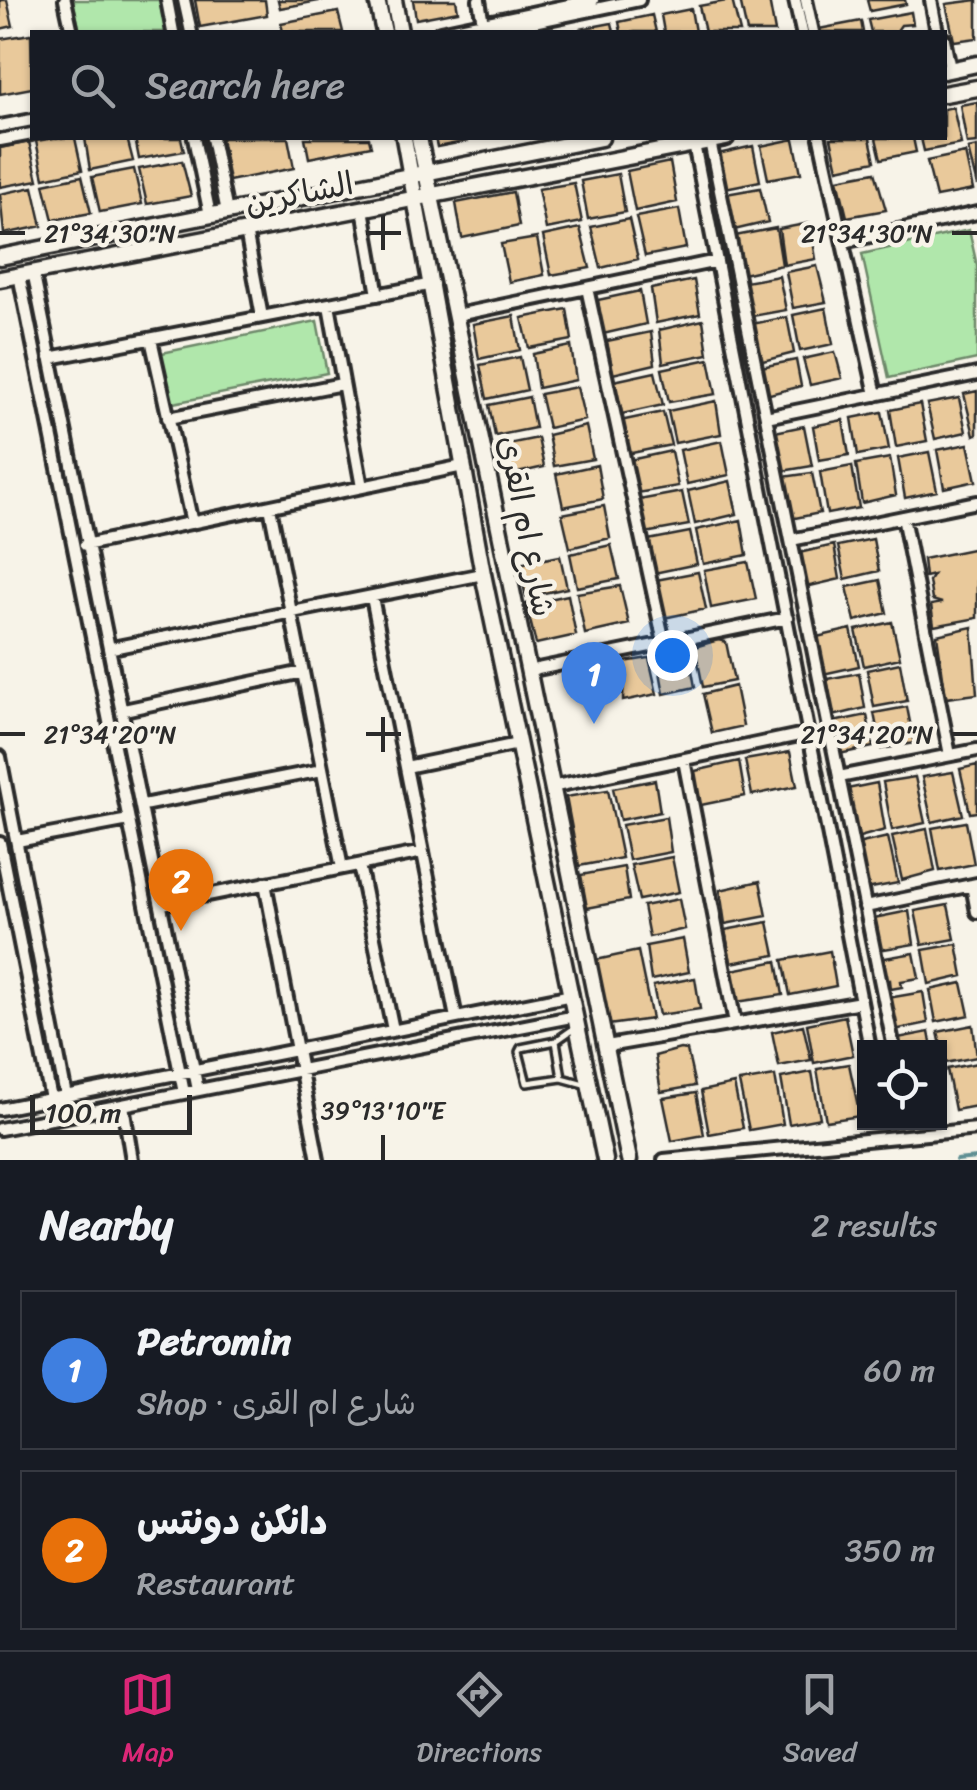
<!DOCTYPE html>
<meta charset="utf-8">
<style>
:root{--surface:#171b24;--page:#20242c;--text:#f1f3f6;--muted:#9ea1a6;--line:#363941;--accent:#db2777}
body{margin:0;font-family:Sriracha,"Playpen Sans Arabic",sans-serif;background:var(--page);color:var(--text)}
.controls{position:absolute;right:30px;bottom:30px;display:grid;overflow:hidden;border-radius:0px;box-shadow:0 2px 8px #0004}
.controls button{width:90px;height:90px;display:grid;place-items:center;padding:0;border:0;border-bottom:2px solid var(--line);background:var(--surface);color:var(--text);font:50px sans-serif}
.scale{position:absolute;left:30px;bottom:25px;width:162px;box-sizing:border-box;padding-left:10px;border:5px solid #2b2b2b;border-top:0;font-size:28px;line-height:35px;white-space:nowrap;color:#2b2b2b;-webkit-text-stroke:8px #f7f3e8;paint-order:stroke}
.you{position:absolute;left:672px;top:655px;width:35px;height:35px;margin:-25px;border:8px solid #fff;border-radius:50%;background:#1a73e8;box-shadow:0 0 0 15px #1a73e833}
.badge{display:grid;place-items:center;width:65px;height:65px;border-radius:50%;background:var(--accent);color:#fff;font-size:32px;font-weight:700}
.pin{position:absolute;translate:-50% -82px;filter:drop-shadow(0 2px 5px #0008)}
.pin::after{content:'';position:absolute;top:52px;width:35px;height:30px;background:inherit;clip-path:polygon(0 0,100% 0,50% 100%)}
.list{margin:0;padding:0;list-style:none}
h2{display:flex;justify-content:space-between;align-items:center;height:130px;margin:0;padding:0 40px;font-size:42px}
h2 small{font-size:32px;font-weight:400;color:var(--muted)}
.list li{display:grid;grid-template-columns:65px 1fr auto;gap:30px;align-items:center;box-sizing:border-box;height:160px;margin:0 20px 20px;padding:0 20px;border:2px solid var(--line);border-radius:0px}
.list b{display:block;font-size:38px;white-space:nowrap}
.list p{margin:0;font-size:32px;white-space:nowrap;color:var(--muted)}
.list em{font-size:32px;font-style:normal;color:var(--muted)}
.icon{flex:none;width:55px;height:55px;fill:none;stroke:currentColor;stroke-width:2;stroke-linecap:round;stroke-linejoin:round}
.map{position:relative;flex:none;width:977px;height:1160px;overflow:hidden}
.search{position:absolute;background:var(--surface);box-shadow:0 2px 8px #0004;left:30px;right:30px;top:30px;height:110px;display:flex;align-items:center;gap:25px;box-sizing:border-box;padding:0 35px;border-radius:0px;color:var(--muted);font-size:38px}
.sheet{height:490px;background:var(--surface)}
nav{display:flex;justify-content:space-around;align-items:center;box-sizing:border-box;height:140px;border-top:2px solid var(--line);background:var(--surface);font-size:28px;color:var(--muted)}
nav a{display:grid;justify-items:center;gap:5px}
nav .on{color:var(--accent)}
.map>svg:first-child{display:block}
</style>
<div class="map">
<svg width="977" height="1160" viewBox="0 0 977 1160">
<rect width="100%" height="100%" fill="#f7f3e8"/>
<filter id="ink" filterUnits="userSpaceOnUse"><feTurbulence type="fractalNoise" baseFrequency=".01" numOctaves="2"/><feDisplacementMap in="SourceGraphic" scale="20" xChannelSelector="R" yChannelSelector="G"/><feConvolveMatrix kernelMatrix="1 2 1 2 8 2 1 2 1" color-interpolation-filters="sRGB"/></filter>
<g filter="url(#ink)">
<path fill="#b0e7ab" stroke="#6e896b" stroke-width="2.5" d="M73 0H159L166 32H80Z
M969 230 977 266V359L889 378 862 254Z
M317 321 327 373 168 404 157 354Z"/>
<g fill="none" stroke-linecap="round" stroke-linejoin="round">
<path stroke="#5e8f93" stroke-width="4" d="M956 1160 977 1158"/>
</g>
<path fill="#e9c99b" stroke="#2b2b2b" stroke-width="2.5" d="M0 0H7L13 26 0 29Z
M195 0H265L267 15 200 27Z
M278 0H324L280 8Z
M413 0H456L458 11 416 19Z
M732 0 740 32H705L699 6Z
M740 0H769L775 32H747Z
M867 0H905L906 4 870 11Z
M977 0V38L954 41 946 4Z
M691 9 695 32H664L661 15Z
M338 12 343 32H283L281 23Z
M911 12 913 24 901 25 896 32H871L868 20Z
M652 15 656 32H621L619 22Z
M861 21 863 32H820L819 29Z
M612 23 614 32H580V29Z
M31 34 32 88 0 94V39Z
M977 102V143L967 144 960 105Z
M953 107 961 144 924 151 921 138H944V109Z
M55 138H75L82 170 44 178 36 141Z
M85 138H127L133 161 90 170Z
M135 138H181L184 151 139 159Z
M221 138H288L294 168 229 181Z
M305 138H369L371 146 309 158Z
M435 138H467L468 141 437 147Z
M831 138H870L875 161 838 169Z
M876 138H913L916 152 881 159Z
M794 139 801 173 768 179 761 146Z
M29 142 38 180 0 187V148Z
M753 146 760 181 725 188 718 154Z
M977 147V186L968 149Z
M965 153 973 190 936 197 927 161Z
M182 161 191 196 147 204 139 169Z
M670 162 677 202 635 211 627 171Z
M134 169 142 204 100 212 92 177Z
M875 172 886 210 847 217 838 179Z
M618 174 625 212 588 219 581 181Z
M82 176 91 213 53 220 44 184Z
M574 183 582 222 546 229 538 189Z
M33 187 42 226 4 234 0 194Z
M760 188 768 222 734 230 726 194Z
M513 192 519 226 462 238 456 203Z
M679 209 686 248 645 256 636 217Z
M629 219 638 259 601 268 591 227Z
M810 223 816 259 784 265 779 229Z
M580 228 590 268 551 275 543 236Z
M776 228 782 265 743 274 735 236Z
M537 238 544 275 509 282 501 244Z
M817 266 826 302 793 308 786 272Z
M779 276 786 310 752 316 745 282Z
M694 280 700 314 656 323 651 289Z
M640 291 646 324 603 334 598 300Z
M826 308 833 344 800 351 793 315Z
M567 309 572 340 529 348 522 318Z
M514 316 520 350 479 359 473 324Z
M787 317 794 353 759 362 752 324Z
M703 320 708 354 663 363 659 330Z
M651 332 655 364 613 374 607 341Z
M571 346 576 380 538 388 533 354Z
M835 352 842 378 810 385 803 359Z
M520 357 527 390 487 399 480 365Z
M709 359 716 394 669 402 662 369Z
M796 360 801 386 766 395 761 367Z
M655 372 663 405 622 414 614 381Z
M577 387 585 420 548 428 540 394Z
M977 391V434L974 435 964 394Z
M529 397 535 428 495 436 489 405Z
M959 398 966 432 935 439 927 404Z
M716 401 721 434 675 443 668 411Z
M920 404 927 441 896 447 890 410Z
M663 412 671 445 627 454 620 421Z
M882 412 889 449 858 455 852 418Z
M843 420 849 455 819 460 813 426Z
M586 426 593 459 554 466 548 435Z
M804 426 812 466 782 471 775 432Z
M538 438 544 467 504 476 498 446Z
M722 441 729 475 687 484 680 450Z
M968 444 976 481 944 488 937 450Z
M671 451 678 486 637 493 630 460Z
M929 452 937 491 905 498 898 458Z
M890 458 896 495 862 503 856 464Z
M597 465 603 499 563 507 556 474Z
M852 466 859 508 827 514 820 472Z
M812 473 820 513 790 519 783 477Z
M730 481 737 514 695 524 688 491Z
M682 492 689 525 645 533 639 500Z
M604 506 610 538 570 548 562 514Z
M741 520 747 555 703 564 696 530Z
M690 532 697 564 654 573 648 540Z
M873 539 879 571 845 579 838 546Z
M611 545 619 579 577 587 570 554Z
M834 545 840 579 806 587 799 553Z
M977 548V618L934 626 931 605 942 603 932 600 929 581 933 575 925 577 923 559Z
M560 556 567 588 526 597 519 564Z
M748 562 756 599 711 608 704 570Z
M698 572 706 609 664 618 656 580Z
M880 580 887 613 855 621 847 587Z
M620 586 629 624 585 634 577 593Z
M568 595 576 635 536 644 526 604Z
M892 622 900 658 864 666 856 630Z
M972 627 977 694 946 698 937 635Z
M851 629 859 666 823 674 817 637Z
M718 640 726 642 734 681 703 687 695 647Z
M688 648 695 687 664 694 657 655Z
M649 658 657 694 623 701 624 662Z
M900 663 907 701 874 707 867 670Z
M859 673 865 708 833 716 827 679Z
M735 686 743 726 712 733 703 694Z
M907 707 914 743 881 749 874 713Z
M867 715 873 747 839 754 833 722Z
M790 752 797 786 752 795 745 760Z
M739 761 745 796 701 805 695 771Z
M977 765V812L970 813 960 769Z
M953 772 963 815 932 822 922 777Z
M915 777 925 823 892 830 883 782Z
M655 780 660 812 620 820 613 788Z
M877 783 885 830 856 838 847 789Z
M608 790 622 858 579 866 566 797Z
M666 817 671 852 629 860 622 825Z
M966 822 974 864 940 871 932 828Z
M927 829 935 871 902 880 892 836Z
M888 837 898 883 866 889 857 844Z
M672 857 679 892 639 900 631 865Z
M624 867 629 900 587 908 581 875Z
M760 881 767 916 725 924 720 890Z
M679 899 685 929 649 937 643 906Z
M948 905 955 939 922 945 915 911Z
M909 911 914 944 878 950 874 918Z
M768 922 775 955 731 963 725 930Z
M683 939 689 972 651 980 646 946Z
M957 944 963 976 929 984 923 950Z
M638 951 652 1019 608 1025 596 960Z
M830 951 836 986 790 995 783 960Z
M914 953 919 978 901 981 902 987 891 989 890 980 883 981 879 959Z
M777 961 783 995 736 1002 732 970Z
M695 978 700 1009 659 1015 653 986Z
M962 983 969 1015 936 1022 930 990Z
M923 992 928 1023 894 1030 888 998Z
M845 1016 853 1055 814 1063 807 1024Z
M803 1025 811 1060 779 1066 772 1032Z
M973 1025 977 1057 945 1063 938 1032Z
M929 1032 932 1048H899L898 1038Z
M680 1049 687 1050 695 1086 661 1092 655 1056Z
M977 1063V1106L955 1110 947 1069Z
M849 1064 860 1116 826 1121 817 1069Z
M812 1072 820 1118 789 1124 781 1078Z
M775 1076 783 1124 749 1130 739 1082Z
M734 1084 743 1128 709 1134 701 1091Z
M696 1093 704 1135 672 1141 663 1098Z"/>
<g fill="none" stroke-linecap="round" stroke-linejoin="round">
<defs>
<path id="lane" d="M576 1027 556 1041 562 1078 584 1084
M556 1041 521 1048 519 1052 527 1083 562 1078"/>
<path id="street" d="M65 0 72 32
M167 0 173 32
M184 0 191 32
M479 0 483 23
M795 0 802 32
M806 0 813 32
M931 0 937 32
M440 32 593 0
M486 32 639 0
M944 39 950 69
M0 126 32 120
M194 138 210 215
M212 138 227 212
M820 138 876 395
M0 140 32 134
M710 141 894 1048
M694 144 870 1048
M363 209 378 295
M246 231 262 317
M843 242 977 213
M33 271 198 1090
M19 275 184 1093
M587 288 664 642
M329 305 362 487
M457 315 717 261
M151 339 192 523
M50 358 433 284
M766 417 977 374
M168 418 342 384
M270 507 342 868
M903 517 950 755
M791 540 977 502
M85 545 463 466
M372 597 456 1018
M112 648 483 574
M528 671 787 618
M124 710 303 672
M0 757 66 1096
M684 760 735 1023
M406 767 518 744
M839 777 977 750
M551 787 809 733
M143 805 322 770
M17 841 129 820
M0 843 51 1099
M359 865 393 1030
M265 883 318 1160
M972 885 977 912
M162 904 423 852
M865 907 977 884
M607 1046 861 1002
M123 1105 132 1160
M0 1109 572 995
M0 1129 576 1016
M664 1160 977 1129"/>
<path id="secondary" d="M377 0 384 32
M394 0 400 32
M944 71 977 64
M944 94 977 88
M404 138 483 574 605 1160
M419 138 629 1160
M0 257 601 138
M0 279 726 138"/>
</defs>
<use href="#lane" stroke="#2b2b2b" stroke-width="12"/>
<use href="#street" stroke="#2b2b2b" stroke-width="18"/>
<use href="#secondary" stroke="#2b2b2b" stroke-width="21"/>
<use href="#lane" stroke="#f7f3e8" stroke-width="5"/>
<use href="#street" stroke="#f7f3e8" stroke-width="10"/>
<use href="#secondary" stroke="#f7f3e8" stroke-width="14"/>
</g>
</g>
<path fill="none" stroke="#2b2b2b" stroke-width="4" d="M383 215V250M0 233H25M366 233H401M952 233H977M383 717V752M0 734H25M366 734H401M952 734H977M383 1135V1160"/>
<g text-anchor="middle" stroke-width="9" stroke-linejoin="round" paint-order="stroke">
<g font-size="32" fill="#2b2b2b" stroke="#f7f3e8">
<text transform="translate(299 193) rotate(-11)" y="11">الشاكرين</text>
<text transform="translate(527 526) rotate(79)" y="11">شارع ام القرى</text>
</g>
</g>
<g font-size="25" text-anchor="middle" fill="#2b2b2b" stroke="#f7f3e8" stroke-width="9" stroke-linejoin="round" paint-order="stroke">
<text x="110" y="242">21°34'30"N</text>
<text x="867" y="242">21°34'30"N</text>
<text x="110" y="743">21°34'20"N</text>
<text x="867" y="743">21°34'20"N</text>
<text x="383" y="1119">39°13'10"E</text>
</g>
</svg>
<div class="controls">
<button><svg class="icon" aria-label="locate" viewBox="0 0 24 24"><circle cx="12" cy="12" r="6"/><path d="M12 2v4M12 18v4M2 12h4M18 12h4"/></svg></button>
</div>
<div class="scale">100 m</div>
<div class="you"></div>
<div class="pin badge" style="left:594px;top:724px;background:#3f7fe0">1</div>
<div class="pin badge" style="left:181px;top:931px;background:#e8710a">2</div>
<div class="search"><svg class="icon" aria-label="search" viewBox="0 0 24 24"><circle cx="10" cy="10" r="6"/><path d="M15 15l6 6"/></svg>Search here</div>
</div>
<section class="sheet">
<h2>Nearby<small>2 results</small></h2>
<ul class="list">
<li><span class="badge" style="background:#3f7fe0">1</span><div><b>Petromin</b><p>Shop · شارع ام القرى</p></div><em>60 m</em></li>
<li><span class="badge" style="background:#e8710a">2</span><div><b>دانكن دونتس</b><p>Restaurant</p></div><em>350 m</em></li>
</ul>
</section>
<nav>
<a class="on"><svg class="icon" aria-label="map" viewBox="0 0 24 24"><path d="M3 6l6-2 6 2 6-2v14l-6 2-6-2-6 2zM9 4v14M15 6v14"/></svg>Map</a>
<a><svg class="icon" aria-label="directions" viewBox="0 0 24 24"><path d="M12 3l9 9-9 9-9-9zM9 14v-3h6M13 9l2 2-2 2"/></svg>Directions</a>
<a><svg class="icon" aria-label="saved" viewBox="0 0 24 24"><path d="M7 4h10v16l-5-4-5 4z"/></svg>Saved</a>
</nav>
